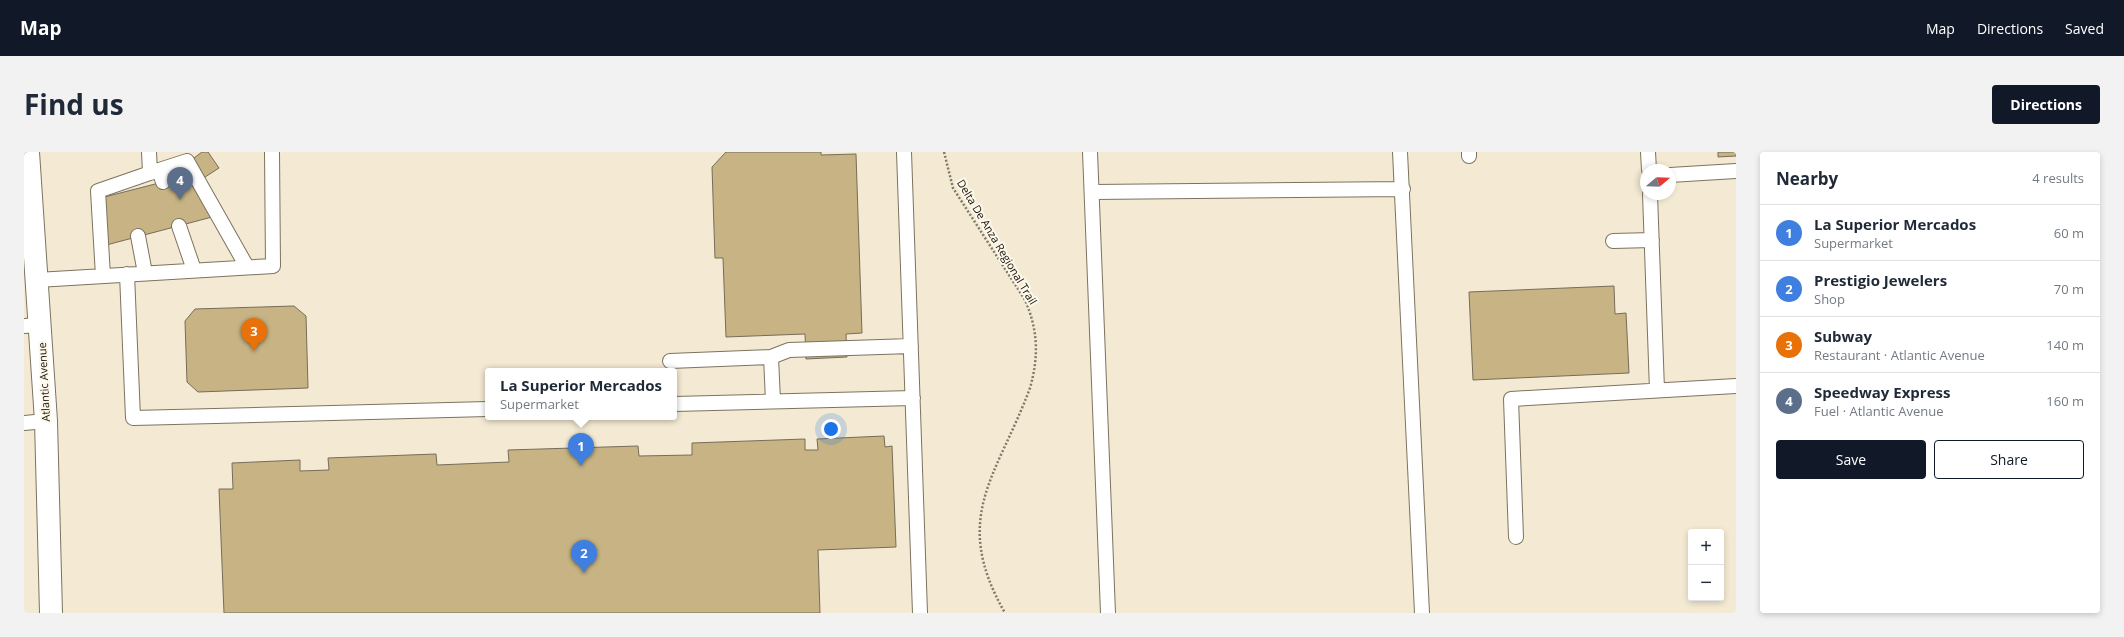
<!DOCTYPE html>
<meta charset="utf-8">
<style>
:root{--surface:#fff;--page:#f2f2f3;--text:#1f2937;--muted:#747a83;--line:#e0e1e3;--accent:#111827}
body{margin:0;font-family:"Open Sans",sans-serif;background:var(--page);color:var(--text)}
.controls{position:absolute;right:12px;bottom:12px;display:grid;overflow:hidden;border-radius:4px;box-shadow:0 2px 6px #0003}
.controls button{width:36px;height:36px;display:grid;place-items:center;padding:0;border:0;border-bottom:1px solid var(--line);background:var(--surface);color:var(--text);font:20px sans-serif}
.compass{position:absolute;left:1616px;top:12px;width:36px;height:36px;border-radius:50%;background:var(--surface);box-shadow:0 2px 6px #0003;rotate:71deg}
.you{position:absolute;left:807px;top:277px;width:14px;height:14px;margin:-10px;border:3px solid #fff;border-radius:50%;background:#1a73e8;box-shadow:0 0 0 6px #1a73e833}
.badge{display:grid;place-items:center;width:26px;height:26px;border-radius:50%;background:var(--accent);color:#fff;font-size:13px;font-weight:700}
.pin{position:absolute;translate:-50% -33px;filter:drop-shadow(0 1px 2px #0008)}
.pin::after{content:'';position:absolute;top:21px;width:14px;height:12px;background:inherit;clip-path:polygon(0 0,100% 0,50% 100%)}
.popup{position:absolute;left:461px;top:216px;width:192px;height:52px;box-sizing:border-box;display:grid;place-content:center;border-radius:4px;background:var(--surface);filter:drop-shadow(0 1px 3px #0005);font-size:13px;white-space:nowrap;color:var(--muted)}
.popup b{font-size:15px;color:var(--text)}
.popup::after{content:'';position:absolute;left:50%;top:100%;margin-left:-8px;border:8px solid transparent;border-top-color:var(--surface)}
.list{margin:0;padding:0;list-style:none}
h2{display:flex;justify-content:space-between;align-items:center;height:52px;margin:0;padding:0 16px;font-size:17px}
h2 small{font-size:13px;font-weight:400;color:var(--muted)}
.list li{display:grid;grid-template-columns:26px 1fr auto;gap:12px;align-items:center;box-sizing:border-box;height:56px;padding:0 16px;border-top:1px solid var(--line)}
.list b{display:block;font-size:15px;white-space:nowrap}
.list p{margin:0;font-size:13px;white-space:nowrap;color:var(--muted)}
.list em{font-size:13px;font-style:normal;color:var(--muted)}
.actions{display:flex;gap:8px;padding:12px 16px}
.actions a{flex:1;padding:9px 0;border:1px solid var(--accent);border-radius:4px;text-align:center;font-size:14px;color:var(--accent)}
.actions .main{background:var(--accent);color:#fff}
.map{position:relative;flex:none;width:1712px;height:461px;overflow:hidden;border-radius:4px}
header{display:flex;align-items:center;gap:24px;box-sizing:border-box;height:56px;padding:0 20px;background:var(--accent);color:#fff}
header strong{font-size:19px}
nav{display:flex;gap:22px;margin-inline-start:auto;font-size:14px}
.intro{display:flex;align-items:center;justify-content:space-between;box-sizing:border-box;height:96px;padding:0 24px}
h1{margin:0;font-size:28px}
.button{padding:10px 18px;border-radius:4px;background:var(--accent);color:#fff;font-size:14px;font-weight:700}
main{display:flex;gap:24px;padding:0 24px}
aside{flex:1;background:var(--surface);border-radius:4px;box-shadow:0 2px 6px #0003}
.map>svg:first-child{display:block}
</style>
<header>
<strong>Map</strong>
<nav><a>Map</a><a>Directions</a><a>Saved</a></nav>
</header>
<div class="intro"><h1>Find us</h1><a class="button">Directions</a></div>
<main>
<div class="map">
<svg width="1712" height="461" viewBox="0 0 1712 461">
<rect width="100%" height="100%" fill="#f4ead3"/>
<path fill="#c7b383" stroke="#766d59" d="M178 0H184L195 16 178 27 166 9Z
M702 0H797V3L832 2 838 181 822 182 823 205 782 207 781 182 702 185 699 106H691L688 15Z
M1694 0H1712V4L1694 5Z
M162 24 188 65 71 96 69 48Z
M1590 134 1591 162 1602 161 1605 221 1449 228 1445 140Z
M270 154 282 164 284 236 174 240 163 230 161 169 171 157Z
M860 284 861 295 868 294 872 395 794 398 796 461H200L195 337H209L208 311 276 308V319L305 318 304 306 412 302 413 313 485 310 484 298 614 294 615 304 668 303V291L781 287V298H794L793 287Z"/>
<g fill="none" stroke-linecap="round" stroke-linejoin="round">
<defs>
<path id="service" d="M880 0 896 461
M1066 0 1084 461
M1376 0 1398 461
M1445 0V4
M1624 0 1625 18
M135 18 139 30
M126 21 163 9 223 115
M1646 23 1712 19
M1069 40 1379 37
M1626 42 1633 238
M155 74 170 118
M114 84 121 121
M1589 89 1628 88
M103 122 109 266 464 257
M79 124 74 39 126 21 125 0
M13 128 249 114 248 0
M0 174 16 173
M747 205 765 198 887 194
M646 209 747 205 749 249
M650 252 889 246
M0 271 22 269
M1492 385 1487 247 1712 234"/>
<path id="minor" d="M4 0 22 269 27 461"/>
</defs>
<use href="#service" stroke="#7c735f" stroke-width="16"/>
<use href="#minor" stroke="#7c735f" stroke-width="24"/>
<path stroke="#817a6b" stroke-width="2.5" stroke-dasharray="2 2" stroke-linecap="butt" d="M920 0 929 36 1001 148C1014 178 1015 204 1006 236 973 325 926 365 981 461"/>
<use href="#service" stroke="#fff" stroke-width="14"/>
<use href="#minor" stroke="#fff" stroke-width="22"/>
</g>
<g text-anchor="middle" stroke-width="4" stroke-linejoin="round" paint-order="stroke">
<g font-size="11" fill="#17130b" stroke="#fdf8ea">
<text transform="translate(973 90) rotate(59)" y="4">Delta De Anza Regional Trail</text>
<text transform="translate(20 230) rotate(-93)" y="4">Atlantic Avenue</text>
</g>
</g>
</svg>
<div class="controls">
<button>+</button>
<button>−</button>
</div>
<svg class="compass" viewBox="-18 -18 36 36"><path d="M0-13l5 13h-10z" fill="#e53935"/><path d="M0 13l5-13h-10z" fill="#747a83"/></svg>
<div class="you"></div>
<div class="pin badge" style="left:557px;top:314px;background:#3f7fe0">1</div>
<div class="popup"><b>La Superior Mercados</b>Supermarket</div>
<div class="pin badge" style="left:560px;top:421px;background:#3f7fe0">2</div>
<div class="pin badge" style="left:230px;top:199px;background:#e8710a">3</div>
<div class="pin badge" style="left:156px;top:48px;background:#5c6f8a">4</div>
</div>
<aside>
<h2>Nearby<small>4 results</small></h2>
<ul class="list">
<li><span class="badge" style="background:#3f7fe0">1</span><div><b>La Superior Mercados</b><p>Supermarket</p></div><em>60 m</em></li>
<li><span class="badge" style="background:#3f7fe0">2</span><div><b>Prestigio Jewelers</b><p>Shop</p></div><em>70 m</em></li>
<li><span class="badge" style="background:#e8710a">3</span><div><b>Subway</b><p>Restaurant · Atlantic Avenue</p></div><em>140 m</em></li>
<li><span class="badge" style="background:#5c6f8a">4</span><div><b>Speedway Express</b><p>Fuel · Atlantic Avenue</p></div><em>160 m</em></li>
</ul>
<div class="actions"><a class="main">Save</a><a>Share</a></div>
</aside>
</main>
